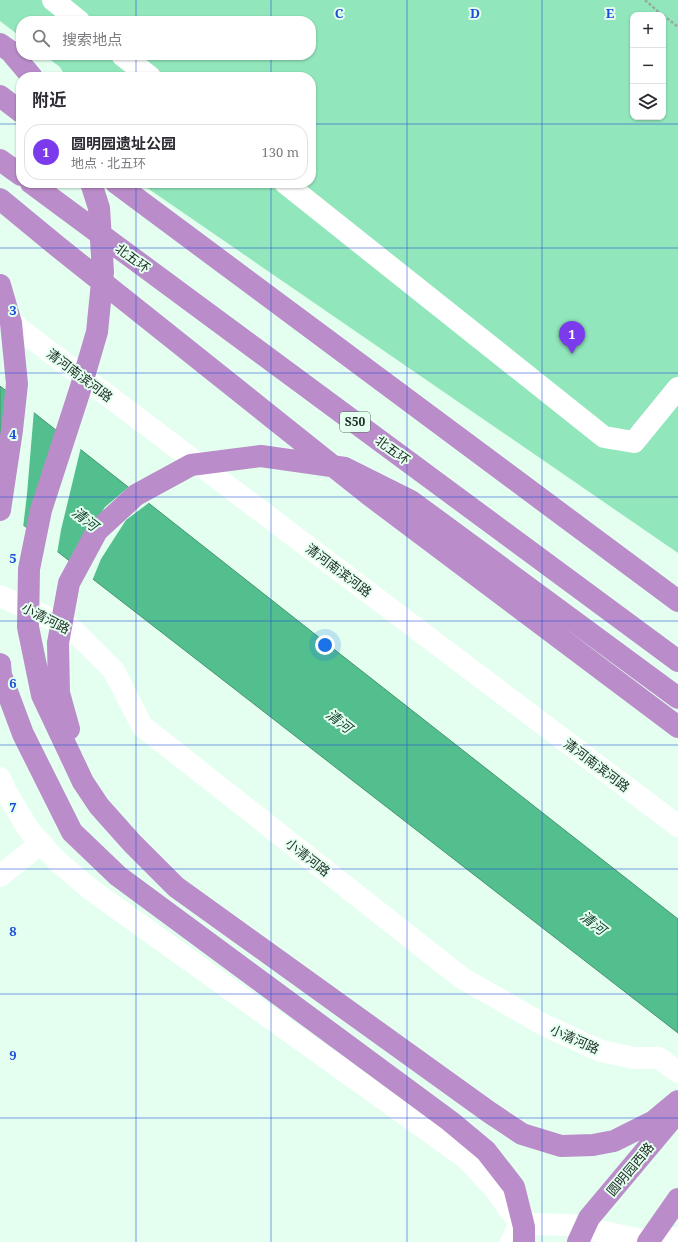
<!DOCTYPE html>
<html lang="zh">
<meta charset="utf-8">
<style>
:root{--surface:#fff;--page:#f7f7f7;--text:#2b2b33;--muted:#7c7c81;--line:#e1e1e2;--accent:#7c3aed}
body{margin:0;font-family:"Noto Serif","Noto Sans SC",serif;background:var(--page);color:var(--text)}
.controls{position:absolute;right:12px;top:12px;display:grid;overflow:hidden;border-radius:8px;box-shadow:0 1px 3px #0004}
.controls button{width:36px;height:36px;display:grid;place-items:center;padding:0;border:0;border-bottom:1px solid var(--line);background:var(--surface);color:var(--text);font:20px sans-serif}
.you{position:absolute;left:325px;top:645px;width:14px;height:14px;margin:-10px;border:3px solid #fff;border-radius:50%;background:#1a73e8;box-shadow:0 0 0 6px #1a73e833}
.badge{display:grid;place-items:center;width:26px;height:26px;border-radius:50%;background:var(--accent);color:#fff;font-size:13px;font-weight:700}
.pin{position:absolute;translate:-50% -33px;filter:drop-shadow(0 1px 2px #0008)}
.pin::after{content:'';position:absolute;top:21px;width:14px;height:12px;background:inherit;clip-path:polygon(0 0,100% 0,50% 100%)}
.list{margin:0;padding:0;list-style:none}
h2{display:flex;justify-content:space-between;align-items:center;height:52px;margin:0;padding:0 16px;font-size:17px}
h2 small{font-size:13px;font-weight:400;color:var(--muted)}
.list li{display:grid;grid-template-columns:26px 1fr auto;gap:12px;align-items:center;box-sizing:border-box;height:56px;margin:0 8px 8px;padding:0 8px;border:1px solid var(--line);border-radius:16px}
.list b{display:block;font-size:15px;white-space:nowrap}
.list p{margin:0;font-size:13px;white-space:nowrap;color:var(--muted)}
.list em{font-size:13px;font-style:normal;color:var(--muted)}
.icon{flex:none;width:22px;height:22px;fill:none;stroke:currentColor;stroke-width:2;stroke-linecap:round;stroke-linejoin:round}
.map{position:relative;flex:none;width:678px;height:1242px;overflow:hidden}
.search{position:absolute;background:var(--surface);box-shadow:0 1px 3px #0004;left:16px;top:16px;width:300px;height:44px;display:flex;align-items:center;gap:10px;box-sizing:border-box;padding:0 14px;border-radius:16px;color:var(--muted);font-size:15px}
.panel{position:absolute;background:var(--surface);box-shadow:0 1px 3px #0004;left:16px;top:72px;width:300px;height:116px;border-radius:16px}
.map>svg:first-child{display:block}
</style>
<div class="map">
<svg width="678" height="1242" viewBox="0 0 678 1242">
<rect width="100%" height="100%" fill="#e4fff0"/>
<path fill="#91e6bb" fill-rule="evenodd" d="M0 0H678V553L140 183H311V77H66L60 67 44 55H311V21H21V37L0 21ZM633 15H663V117H633Z"/>
<path fill="#53bf8e" stroke="#459470" d="M0 386 335 650 678 919V1033L0 507Z"/>
<path fill="#e4fff0" d="M14 395 34 410 27 494 23 528 2 511Z
M61 432 81 447 61 530 57 554 37 539Z
M130 486 150 502 126 520 101 559 92 581 72 565 80 547 105 507Z"/>
<g fill="none" stroke-linecap="round" stroke-linejoin="round">
<path stroke="#95ab9f" stroke-width="2.5" stroke-dasharray="3 2" stroke-linecap="butt" d="M645 0 662 15
M663 15 678 27"/>
<path stroke="#fff" stroke-width="22" d="M53 0 79 21
M122 55 150 77
M285 183 604 437 634 442 678 388
M0 312 21 330 678 826
M0 596 71 628 114 671 142 726 462 978 544 1025 601 1051 634 1058H659L678 1072
M0 778 6 792 29 830 56 860 90 889 466 1158 495 1189 520 1224
M0 876 41 843
M511 1242 520 1224 571 1225 651 1242
M662 1242 678 1238"/>
<path stroke="#ba8cc9" stroke-width="22" d="M0 44 10 51 32 77
M0 96 21 112
M0 160 21 175
M31 183 678 661
M91 183 99 208 103 272 97 332 80 390 41 510 29 569 28 627 42 695 83 782 99 806 132 843 176 887 489 1112 522 1134 561 1146 593 1145 614 1141 654 1121 678 1101
M116 183 678 601
M0 199 57 246 368 494 678 727
M0 285 11 323 17 384 12 430 0 510
M0 664 1 675 23 734 72 832 118 876 450 1121 486 1151 514 1187 524 1227V1242
M69 729 59 693 58 643 69 583 97 531 136 495 191 465 261 456 345 468 411 501 678 698
M578 1242 589 1218 676 1114
M648 1242 678 1199"/>
</g>
<path fill="none" stroke="#1d4ed8" stroke-width="1" stroke-opacity="0.55" d="M136 0V21M271 0V21M407 0V1242M542 0V1242M136 55V77M271 55V77M0 124H21M311 124H678M136 183V1242M271 183V1242M0 248H678M0 373H678M0 497H678M0 621H678M0 745H678M0 869H678M0 994H678M0 1118H678"/>
<g text-anchor="middle" stroke-width="4" stroke-linejoin="round" paint-order="stroke">
<rect fill="#e4fff0" stroke="#5d6e65" stroke-width="1" x="340" y="412" width="30" height="20" rx="3"/>
<g font-size="12" font-weight="bold" fill="#233029">
<text x="355" y="426">S50</text>
</g>
<g font-size="13" fill="#233029" stroke="#e4fff0">
<text transform="translate(133 258) rotate(36)" y="5">北五环</text>
<text transform="translate(80 375) rotate(37)" y="5">清河南滨河路</text>
<text transform="translate(393 450) rotate(36)" y="5">北五环</text>
<text transform="translate(339 570) rotate(37)" y="5">清河南滨河路</text>
<text transform="translate(46 618) rotate(27)" y="5">小清河路</text>
<text transform="translate(597 765) rotate(37)" y="5">清河南滨河路</text>
<text transform="translate(308 857) rotate(38)" y="5">小清河路</text>
<text transform="translate(575 1039) rotate(24)" y="5">小清河路</text>
<text transform="translate(630 1169) rotate(-50)" y="5">圆明园西路</text>
</g>
<g font-size="14" font-style="italic" fill="#15432f" stroke="#e4fff0">
<text transform="translate(85 519) rotate(38)" y="5">清河</text>
<text transform="translate(339 721) rotate(38)" y="5">清河</text>
<text transform="translate(593 923) rotate(38)" y="5">清河</text>
</g>
</g>
<g font-size="13" text-anchor="middle" font-weight="bold" fill="#1d4ed8" stroke="#e4fff0" stroke-width="4" stroke-linejoin="round" paint-order="stroke">
<text x="339" y="18">C</text>
<text x="475" y="18">D</text>
<text x="610" y="18">E</text>
<text x="13" y="315">3</text>
<text x="13" y="439">4</text>
<text x="13" y="563">5</text>
<text x="13" y="688">6</text>
<text x="13" y="812">7</text>
<text x="13" y="936">8</text>
<text x="13" y="1060">9</text>
</g>
</svg>
<div class="controls">
<button>+</button>
<button>−</button>
<button><svg class="icon" aria-label="layers" viewBox="0 0 24 24"><path d="M12 4l9 5-9 5-9-5zM3 14l9 5 9-5"/></svg></button>
</div>
<div class="you"></div>
<div class="pin badge" style="left:572px;top:354px">1</div>
<div class="search"><svg class="icon" aria-label="search" viewBox="0 0 24 24"><circle cx="10" cy="10" r="6"/><path d="M15 15l6 6"/></svg>搜索地点</div>
<section class="panel">
<h2>附近<small></small></h2>
<ul class="list">
<li><span class="badge">1</span><div><b>圆明园遗址公园</b><p>地点 · 北五环</p></div><em>130 m</em></li>
</ul>
</section>
</div>
